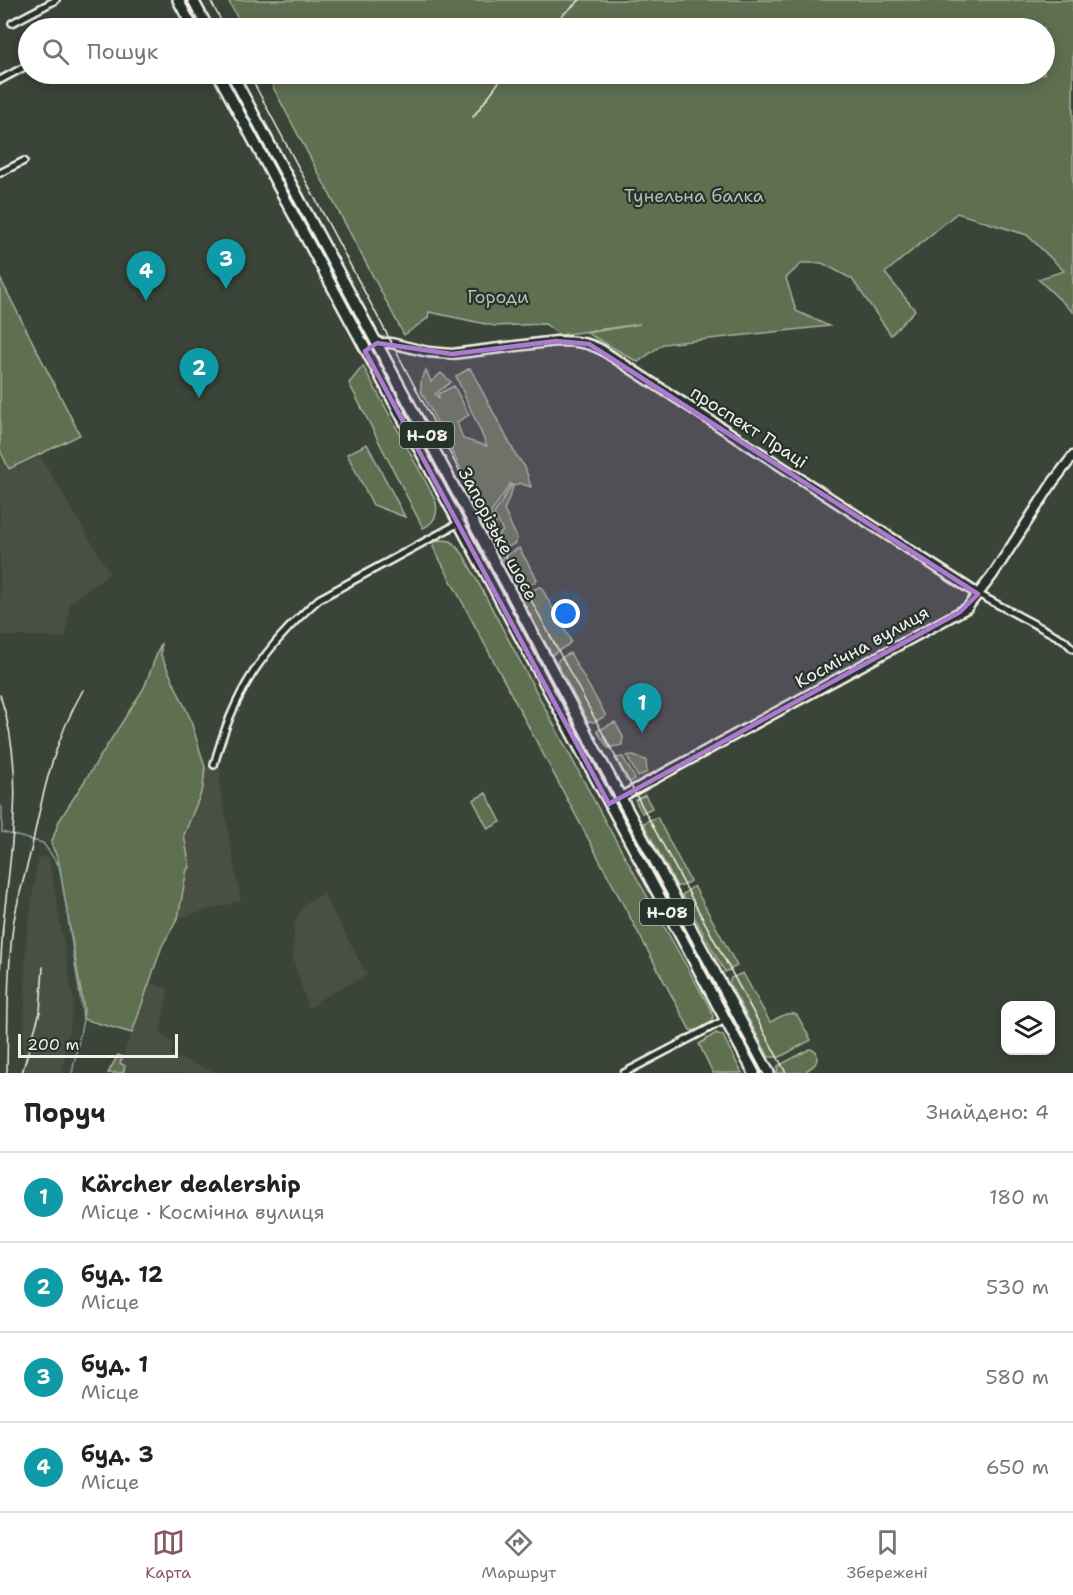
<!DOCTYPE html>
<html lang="uk">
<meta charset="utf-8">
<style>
:root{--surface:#fff;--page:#f2f2f2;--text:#222;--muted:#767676;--line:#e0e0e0;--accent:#85585c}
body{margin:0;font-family:"Shantell Sans",sans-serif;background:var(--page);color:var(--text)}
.controls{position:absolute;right:18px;bottom:18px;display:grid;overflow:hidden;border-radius:12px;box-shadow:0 3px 15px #0003}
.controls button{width:54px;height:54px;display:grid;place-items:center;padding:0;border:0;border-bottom:2px solid var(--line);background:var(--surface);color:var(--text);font:30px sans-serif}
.scale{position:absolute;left:18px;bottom:15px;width:160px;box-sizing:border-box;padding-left:6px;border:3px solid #f4f1e8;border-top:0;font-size:16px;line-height:21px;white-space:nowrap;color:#f4f1e8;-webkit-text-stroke:4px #26332d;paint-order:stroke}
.you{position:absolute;left:566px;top:614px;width:21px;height:21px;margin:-15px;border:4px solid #fff;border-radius:50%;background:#1a73e8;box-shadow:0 0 0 9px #1a73e833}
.badge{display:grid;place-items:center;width:39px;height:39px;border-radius:50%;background:var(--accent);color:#fff;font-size:20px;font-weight:700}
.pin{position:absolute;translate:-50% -50px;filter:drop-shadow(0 2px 3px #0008)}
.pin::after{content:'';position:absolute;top:32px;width:21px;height:18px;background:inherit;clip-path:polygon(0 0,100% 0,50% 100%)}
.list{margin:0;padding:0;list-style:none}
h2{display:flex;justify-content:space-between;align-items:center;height:78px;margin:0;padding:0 24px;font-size:26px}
h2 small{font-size:20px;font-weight:400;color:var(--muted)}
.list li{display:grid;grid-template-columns:39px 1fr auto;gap:18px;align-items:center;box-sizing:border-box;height:90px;padding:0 24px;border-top:2px solid var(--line)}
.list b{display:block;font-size:22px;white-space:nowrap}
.list p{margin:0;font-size:20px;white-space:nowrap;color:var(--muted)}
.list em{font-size:20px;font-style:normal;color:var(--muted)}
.icon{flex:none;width:33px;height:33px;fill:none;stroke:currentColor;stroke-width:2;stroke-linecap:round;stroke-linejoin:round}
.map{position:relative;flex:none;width:1073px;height:1073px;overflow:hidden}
.search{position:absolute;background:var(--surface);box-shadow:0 3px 15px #0003;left:18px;right:18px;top:18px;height:66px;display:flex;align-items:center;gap:15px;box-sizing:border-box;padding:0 21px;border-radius:33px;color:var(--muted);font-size:22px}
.sheet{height:438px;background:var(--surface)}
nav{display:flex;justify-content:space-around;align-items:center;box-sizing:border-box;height:84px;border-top:2px solid var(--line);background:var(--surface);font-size:16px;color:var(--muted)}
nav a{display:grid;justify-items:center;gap:3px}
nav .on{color:var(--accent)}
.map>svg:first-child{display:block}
</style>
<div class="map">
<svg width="1073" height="1073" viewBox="0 0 1073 1073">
<rect width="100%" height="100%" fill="#3b4439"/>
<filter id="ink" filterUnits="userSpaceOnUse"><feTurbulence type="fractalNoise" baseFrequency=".0167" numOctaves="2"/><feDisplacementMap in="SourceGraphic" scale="12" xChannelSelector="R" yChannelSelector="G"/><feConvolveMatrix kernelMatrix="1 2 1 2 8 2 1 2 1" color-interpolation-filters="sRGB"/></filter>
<g filter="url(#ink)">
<path fill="#4a4f42" d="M0 453 9 471 40 456 110 573 70 603 65 639 46 636H0Z
M220 765V786L241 901 178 918 187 868H190L184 835 203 788 205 767Z
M38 857 49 858 74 1002 62 1073H23L26 941Z
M324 894 367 975 317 1001 318 1004 308 1008 293 958 294 924 305 903Z
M150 983 168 988 161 1032 173 1043 170 1055 219 1073H123L125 1066 120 1064Z"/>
<path fill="#5e6f51" stroke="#a9b09c" stroke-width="1.5" d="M228 0H1073V312L1038 279 1064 271 1027 235 957 213 885 273 915 310 891 335 852 279 822 263H802L786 278 796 311 829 326 663 344 638 362 587 333 640 324 560 335 545 324 495 326 429 312 428 318 404 335 266 74H1044V28H243Z
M0 278 80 435 9 469 0 450Z
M363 366 435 499C439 512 436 522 423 528L349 383Z
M470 368 516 455 525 467 531 487 519 483 514 486 510 484 491 513 496 523 494 535 490 538 482 524 486 518 421 391V381L426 370 431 382 441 373 451 382 435 394 439 398 438 394 454 386 469 415 457 422 463 439 487 446 456 376Z
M367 444 405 517 373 505 347 454Z
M511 486 513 488 504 510 517 538 516 543 498 552 491 541 503 531 494 514Z
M441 540 451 541 463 554 605 821 711 1010 713 1015 712 1022 697 1031 690 1030 433 547 435 542Z
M519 548 537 579 535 582 527 586H515L502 563V557Z
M539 587H541L571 641 568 645 552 655 522 599 528 592Z
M161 643V655L190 718 205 767 203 788 184 835 190 868 187 869 178 918 162 946 132 1033 83 1019 84 1009 58 859 51 844 59 821 144 688Z
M570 653 606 716 594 722 588 721 557 663 559 659Z
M615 722 623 737 622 745 608 748 597 731Z
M630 755 646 760 647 772 638 777 627 756Z
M623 757 635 779 630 782 626 780 615 758Z
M486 793 501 822 488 829 473 800Z
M645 795 652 808 642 813 635 800Z
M657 817 690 881 683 886H677L643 823Z
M694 886 737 966 725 972 682 895Z
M743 973 770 1022C779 1018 788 1010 797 1015L811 1040 780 1057H769L729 983 731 978Z
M716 1033 723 1036 742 1073H713L699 1044Z
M810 1049 816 1051C819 1061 816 1065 807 1070L808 1073H777L778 1066Z
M118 1055 123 1057 120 1063 125 1066 123 1073H108Z"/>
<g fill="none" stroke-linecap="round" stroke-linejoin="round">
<path stroke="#8d9d9f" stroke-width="1.5" d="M0 805 2 808V832L43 843 60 867 82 1009 83 1020 72 1073"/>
<defs>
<path id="street" d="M12 23 56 0
M0 80 28 65
M0 173 24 161
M978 594 1064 640 1073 649
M214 765C233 693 263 648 319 599L459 523
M624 1073 725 1020"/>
<path id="secondary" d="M377 343H391L428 352 452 354 556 341C573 341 587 342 602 350L978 594
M621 797 967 608 992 576 1053 482 1073 456"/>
<path id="primary" d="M178 0 193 28
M193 0 208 28
M218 74 754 1073
M232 74 769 1073"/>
</defs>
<use href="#street" stroke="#f4f1e8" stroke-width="10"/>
<use href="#secondary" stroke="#f4f1e8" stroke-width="13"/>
<use href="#primary" stroke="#f4f1e8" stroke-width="14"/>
<use href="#street" stroke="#26332d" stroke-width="5"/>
<use href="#secondary" stroke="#26332d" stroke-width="8"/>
<use href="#primary" stroke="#26332d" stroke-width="9"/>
<path stroke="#f4f1e8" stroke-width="1.5" d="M210 0 225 28
M547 28 580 0
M249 74 494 536 525 589 786 1073
M473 117 505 74
M0 695C27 775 10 853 2 935
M0 972 3 927
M7 1073C8 1024 7 975 13 926 17 899 26 873 32 846 43 791 55 739 83 690
M22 1073 40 1012 43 967"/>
</g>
</g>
<path fill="#ab7bcf" fill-opacity="0.2" stroke="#ab7bcf" stroke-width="4.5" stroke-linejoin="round" d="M556 341 589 344 978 594 960 612 609 804 365 351 377 343 452 354Z"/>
<g text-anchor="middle" stroke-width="4.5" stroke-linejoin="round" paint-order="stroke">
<g fill="#26332d" stroke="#b6b8b0" stroke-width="1.5">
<rect x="400" y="422" width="54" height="26" rx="4.5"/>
<rect x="640" y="899" width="54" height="26" rx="4.5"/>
</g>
<g font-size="16" font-weight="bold" fill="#f4f1e8">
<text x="427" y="441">Н-08</text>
<text x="667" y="918">Н-08</text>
</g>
<g font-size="18" fill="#b8bdac" stroke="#26332d">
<text x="694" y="202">Тунельна балка</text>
<text x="498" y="303">Городи</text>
</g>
<g font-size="18" fill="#f4f1e8" stroke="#26332d">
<text transform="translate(749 427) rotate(33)" y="6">проспект Праці</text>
<text transform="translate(498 534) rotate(62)" y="6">Запорізьке шосе</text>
<text transform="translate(862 647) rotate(-29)" y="6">Космічна вулиця</text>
</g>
</g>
</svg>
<div class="controls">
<button><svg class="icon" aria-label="layers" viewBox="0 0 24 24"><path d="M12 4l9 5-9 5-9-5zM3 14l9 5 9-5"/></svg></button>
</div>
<div class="scale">200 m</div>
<div class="you"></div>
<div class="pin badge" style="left:642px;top:733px;background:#0f9aa8">1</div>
<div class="pin badge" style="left:199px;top:398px;background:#0f9aa8">2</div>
<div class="pin badge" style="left:226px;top:289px;background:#0f9aa8">3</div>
<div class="pin badge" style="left:146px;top:301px;background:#0f9aa8">4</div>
<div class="search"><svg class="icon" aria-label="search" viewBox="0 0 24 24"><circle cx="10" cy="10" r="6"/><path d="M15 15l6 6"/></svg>Пошук</div>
</div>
<section class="sheet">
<h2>Поруч<small>Знайдено: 4</small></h2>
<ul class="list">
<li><span class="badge" style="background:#0f9aa8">1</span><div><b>Kärcher dealership</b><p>Місце · Космічна вулиця</p></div><em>180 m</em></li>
<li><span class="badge" style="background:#0f9aa8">2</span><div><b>буд. 12</b><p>Місце</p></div><em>530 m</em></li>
<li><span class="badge" style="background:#0f9aa8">3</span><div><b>буд. 1</b><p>Місце</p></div><em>580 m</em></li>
<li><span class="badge" style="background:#0f9aa8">4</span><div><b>буд. 3</b><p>Місце</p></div><em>650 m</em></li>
</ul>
</section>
<nav>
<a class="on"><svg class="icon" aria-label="map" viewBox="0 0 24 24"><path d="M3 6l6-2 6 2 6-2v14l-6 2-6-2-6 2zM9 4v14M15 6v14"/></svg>Карта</a>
<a><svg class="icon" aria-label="directions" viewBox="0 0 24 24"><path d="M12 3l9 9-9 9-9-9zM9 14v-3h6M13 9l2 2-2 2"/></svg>Маршрут</a>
<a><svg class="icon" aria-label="saved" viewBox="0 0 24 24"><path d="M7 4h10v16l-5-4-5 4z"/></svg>Збережені</a>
</nav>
